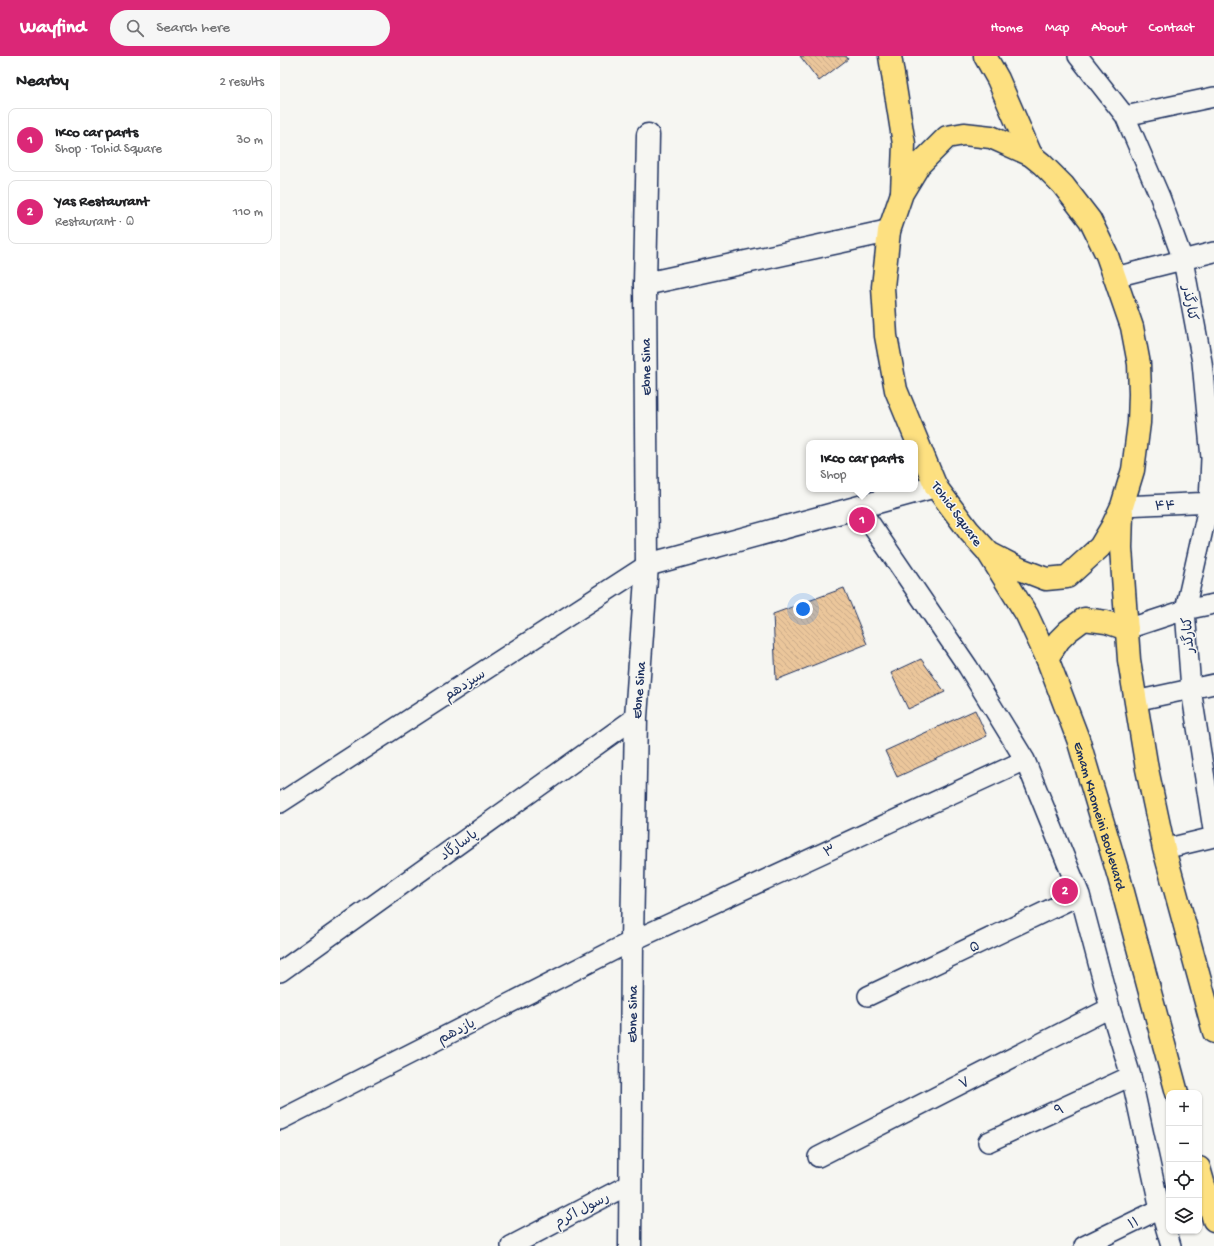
<!DOCTYPE html>
<meta charset="utf-8">
<style>
:root{--surface:#fff;--page:#f6f6f6;--text:#202124;--muted:#757577;--line:#e0e0e0;--accent:#db2777}
body{margin:0;font-family:"Gochi Hand","Playpen Sans Arabic",sans-serif;background:var(--page);color:var(--text)}
.controls{position:absolute;right:12px;bottom:12px;display:grid;overflow:hidden;border-radius:8px;box-shadow:0 1px 3px #0004}
.controls button{width:36px;height:36px;display:grid;place-items:center;padding:0;border:0;border-bottom:1px solid var(--line);background:var(--surface);color:var(--text);font:20px sans-serif}
.you{position:absolute;left:523px;top:553px;width:14px;height:14px;margin:-10px;border:3px solid #fff;border-radius:50%;background:#1a73e8;box-shadow:0 0 0 6px #1a73e833}
.badge{display:grid;place-items:center;width:26px;height:26px;border-radius:50%;background:var(--accent);color:#fff;font-size:13px;font-weight:700}
.pin{position:absolute;translate:-50% -50%;border:2px solid #fff;box-shadow:0 1px 4px #0006}
.popup{position:absolute;left:526px;top:384px;width:112px;height:52px;box-sizing:border-box;display:grid;place-content:center;border-radius:8px;background:var(--surface);filter:drop-shadow(0 1px 3px #0005);font-size:13px;white-space:nowrap;color:var(--muted)}
.popup b{font-size:15px;color:var(--text)}
.popup::after{content:'';position:absolute;left:50%;top:100%;margin-left:-8px;border:8px solid transparent;border-top-color:var(--surface)}
.list{margin:0;padding:0;list-style:none}
h2{display:flex;justify-content:space-between;align-items:center;height:52px;margin:0;padding:0 16px;font-size:17px}
h2 small{font-size:13px;font-weight:400;color:var(--muted)}
.list li{display:grid;grid-template-columns:26px 1fr auto;gap:12px;align-items:center;box-sizing:border-box;height:64px;margin:0 8px 8px;padding:0 8px;border:1px solid var(--line);border-radius:8px}
.list b{display:block;font-size:15px;white-space:nowrap}
.list p{margin:0;font-size:13px;white-space:nowrap;color:var(--muted)}
.list em{font-size:13px;font-style:normal;color:var(--muted)}
.icon{flex:none;width:22px;height:22px;fill:none;stroke:currentColor;stroke-width:2;stroke-linecap:round;stroke-linejoin:round}
.map{position:relative;flex:none;width:934px;height:1190px;overflow:hidden}
header{display:flex;align-items:center;gap:24px;box-sizing:border-box;height:56px;padding:0 20px;background:var(--accent);color:#fff}
header strong{font-size:19px}
nav{display:flex;gap:22px;margin-inline-start:auto;font-size:14px}
.search{width:280px;height:36px;background:var(--page);display:flex;align-items:center;gap:10px;box-sizing:border-box;padding:0 14px;border-radius:22px;color:var(--muted);font-size:15px}
main{display:flex}
aside{flex:1;background:var(--surface)}
.map>svg:first-child{display:block}
</style>
<header>
<strong>Wayfind</strong>
<div class="search"><svg class="icon" aria-label="search" viewBox="0 0 24 24"><circle cx="10" cy="10" r="6"/><path d="M15 15l6 6"/></svg>Search here</div>
<nav><a>Home</a><a>Map</a><a>About</a><a>Contact</a></nav>
</header>
<main>
<aside>
<h2>Nearby<small>2 results</small></h2>
<ul class="list">
<li><span class="badge">1</span><div><b>IKco car parts</b><p>Shop · Tohid Square</p></div><em>30 m</em></li>
<li><span class="badge">2</span><div><b>Yas Restaurant</b><p>Restaurant · ۵</p></div><em>110 m</em></li>
</ul>
</aside>
<div class="map">
<svg width="934" height="1190" viewBox="0 0 934 1190">
<defs>
<pattern id="building-back-hatch" width="6" height="6" patternUnits="userSpaceOnUse"><rect width="6" height="6" fill="#ebc69b"/><path d="M-1 5l2 2M0 0l6 6M5-1l2 2" fill="none" stroke="#c9aa88"/></pattern>
</defs>
<rect width="100%" height="100%" fill="#f6f6f2"/>
<filter id="ink" filterUnits="userSpaceOnUse"><feTurbulence type="fractalNoise" baseFrequency=".025" numOctaves="2"/><feDisplacementMap in="SourceGraphic" scale="8" xChannelSelector="R" yChannelSelector="G"/><feConvolveMatrix kernelMatrix="1 2 1 2 8 2 1 2 1" color-interpolation-filters="sRGB"/></filter>
<g filter="url(#ink)">
<path fill="url(#building-back-hatch)" stroke="#1b2f5e" d="M520 0H566L568 3 539 25Z
M564 532 587 588 496 624 493 558Z
M641 603 665 636 628 653 611 617Z
M695 654 707 680 617 721 605 695Z"/>
<g fill="none" stroke-linecap="round" stroke-linejoin="round">
<defs>
<path id="street" d="M798 0 845 60 880 141 903 204 922 306 931 402 929 447 905 554 911 633 934 780
M845 60 934 41
M835 221 934 196
M842 450 934 446
M579 451 688 611 745 704 800 839 830 952 851 1020 880 1153 891 1190
M847 573 905 554 934 548
M855 645 934 628
M0 747 367 509
M884 793 934 781
M0 916 356 661
M588 940 800 839
M0 1064 352 885 745 704
M708 1086 851 1020
M538 1101 830 952
M231 1190 350 1128
M804 1190 880 1153"/>
<g id="secondary">
<path d="M365 228 609 175"/>
<path d="M367 509 656 430"/>
<path id="s1" d="M350 1190 352 885 356 661 367 509 365 228 368 79"/>
</g>
<g id="primary">
<path d="M610 0 624 88 622 136"/>
<path d="M705 0 718 23 751 99"/>
<path d="M684 78 711 81 751 99 762 108 783 129 810 164 827 199 852 271 859 308 860 338 859 367 853 414 842 450 832 471 820 491 787 521 766 523 740 513 709 497 689 475 656 431 616 334 606 280 603 231 609 175 622 137 639 109 667 81Z"/>
<path d="M842 456 841 492 849 604 867 713 884 793 934 976"/>
<path id="s2" d="M709 498 747 559 767 602 798 683 839 821 897 1037"/>
<path d="M767 602 779 584 788 575 804 563 826 566 847 573"/>
<path d="M919 1112 934 1164"/>
</g>
</defs>
<use href="#street" stroke="#1b2f5e" stroke-width="22"/>
<use href="#secondary" stroke="#1b2f5e" stroke-width="25"/>
<use href="#primary" stroke="#1b2f5e" stroke-width="25"/>
<use href="#street" stroke="#f6f6f2" stroke-width="19"/>
<use href="#secondary" stroke="#f6f6f2" stroke-width="22"/>
<use href="#primary" stroke="#fde080" stroke-width="22"/>
</g>
</g>
<g text-anchor="middle" stroke-width="3" stroke-linejoin="round" paint-order="stroke">
<g font-size="14" fill="#1b2f5e" stroke="#f6f6f2">
<text transform="translate(911 247) rotate(80)" y="5">کنارگذر</text>
<text transform="translate(365 311) rotate(-91)" y="5">Ebne Sina</text>
<text transform="translate(885 449) rotate(-2)" y="5">۴۴</text>
<text transform="translate(678 457) rotate(54)" y="5">Tohid Square</text>
<text transform="translate(907 579) rotate(-94)" y="5">کنارگذر</text>
<text transform="translate(184 628) rotate(-33)" y="5">سیزدهم</text>
<text dy="5" stroke="none"><textPath href="#s1" startOffset="556">Ebne Sina</textPath></text>
<text dy="5" stroke="none"><textPath href="#s2" startOffset="286">Emam Khomeini Boulevard</textPath></text>
<text transform="translate(178 788) rotate(-36)" y="5">پاسارگاد</text>
<text transform="translate(549 794) rotate(-25)" y="5">۳</text>
<text transform="translate(694 890) rotate(-25)" y="5">۵</text>
<text dy="5" stroke="none"><textPath href="#s1" startOffset="232">Ebne Sina</textPath></text>
<text transform="translate(176 974) rotate(-27)" y="5">یازدهم</text>
<text transform="translate(684 1026) rotate(-27)" y="5">۷</text>
<text transform="translate(779 1053) rotate(-25)" y="5">۹</text>
<text transform="translate(301 1153) rotate(-28)" y="5">رسول اکرم</text>
<text transform="translate(853 1166) rotate(-26)" y="5">۱۱</text>
</g>
</g>
</svg>
<div class="controls">
<button>+</button>
<button>−</button>
<button><svg class="icon" aria-label="locate" viewBox="0 0 24 24"><circle cx="12" cy="12" r="6"/><path d="M12 2v4M12 18v4M2 12h4M18 12h4"/></svg></button>
<button><svg class="icon" aria-label="layers" viewBox="0 0 24 24"><path d="M12 4l9 5-9 5-9-5zM3 14l9 5 9-5"/></svg></button>
</div>
<div class="you"></div>
<div class="pin badge" style="left:582px;top:464px">1</div>
<div class="popup"><b>IKco car parts</b>Shop</div>
<div class="pin badge" style="left:785px;top:835px">2</div>
</div>
</main>
